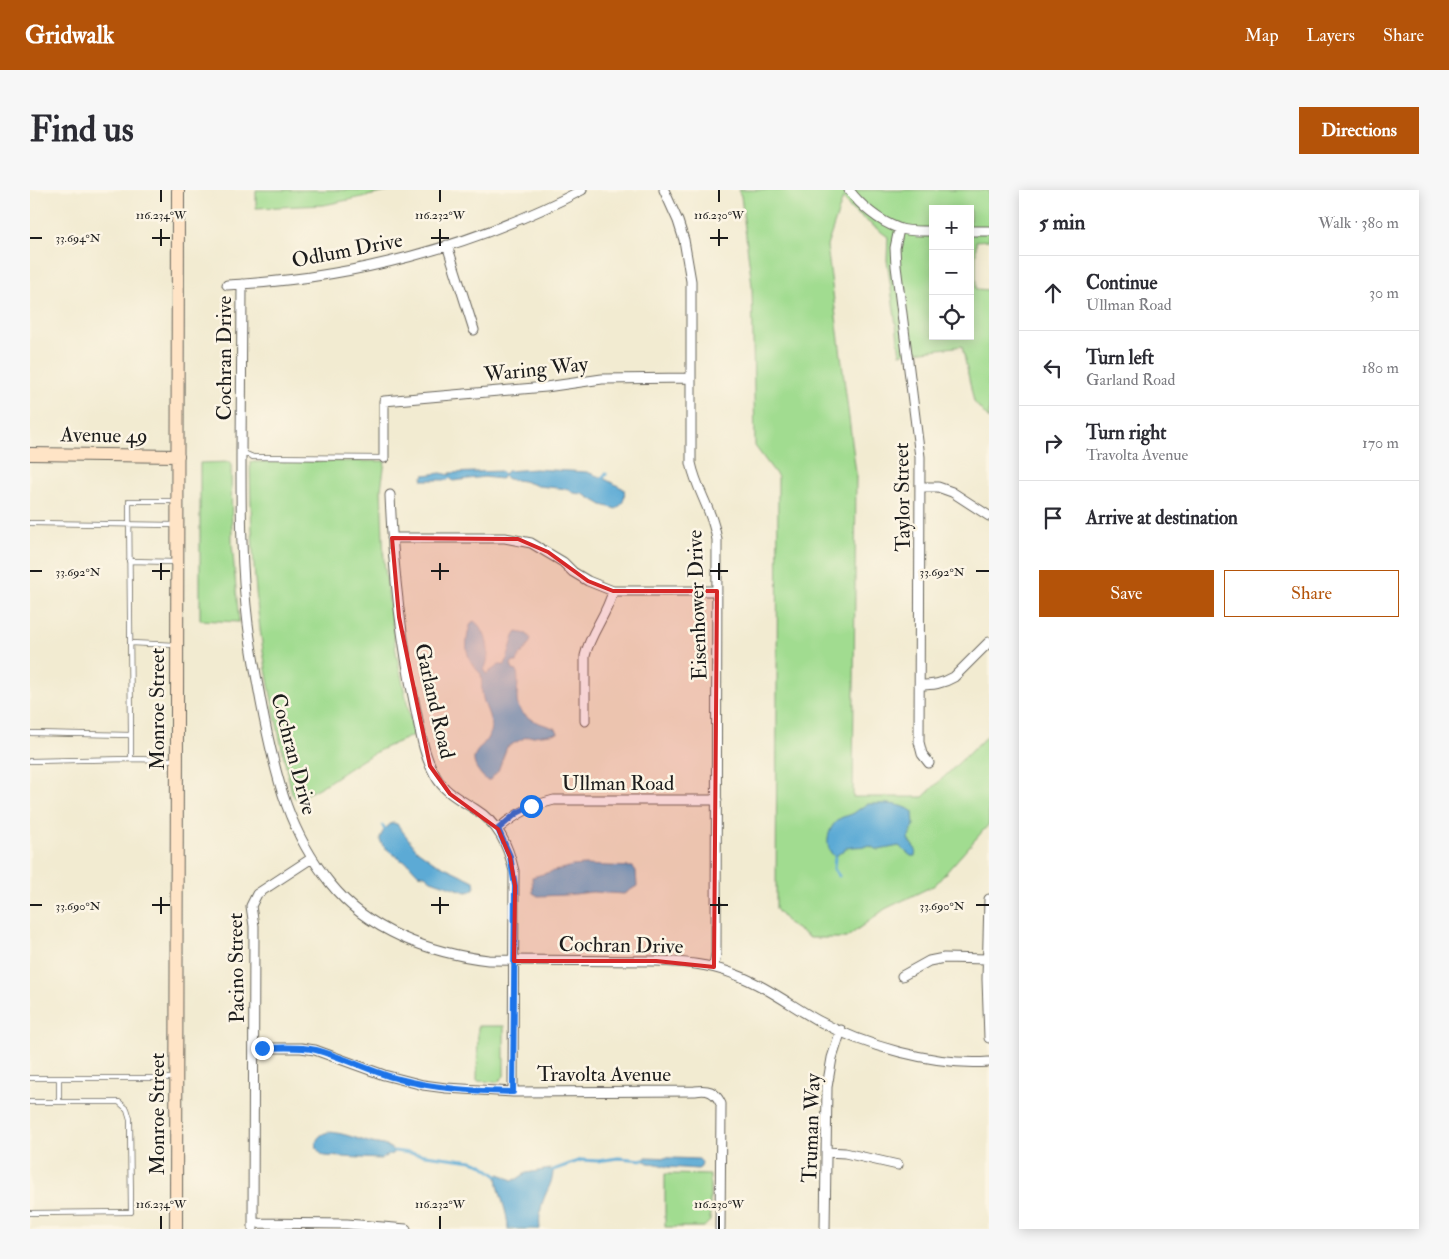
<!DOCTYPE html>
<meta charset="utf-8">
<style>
:root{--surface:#fff;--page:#f7f7f7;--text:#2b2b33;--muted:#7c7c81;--line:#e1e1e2;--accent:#b45309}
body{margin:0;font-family:"IM FELL Double Pica",serif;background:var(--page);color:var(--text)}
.controls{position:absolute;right:15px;top:15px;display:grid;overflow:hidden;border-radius:0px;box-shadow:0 2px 12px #0003}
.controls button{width:45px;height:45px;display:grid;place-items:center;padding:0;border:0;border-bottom:1px solid var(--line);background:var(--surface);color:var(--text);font:25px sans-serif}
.stop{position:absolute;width:15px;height:15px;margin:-11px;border:4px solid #1a73e8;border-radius:50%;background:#fff}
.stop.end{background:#1a73e8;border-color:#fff;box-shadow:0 1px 5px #0008}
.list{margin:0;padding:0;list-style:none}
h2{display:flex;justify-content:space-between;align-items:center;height:65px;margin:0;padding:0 20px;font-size:21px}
h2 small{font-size:16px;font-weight:400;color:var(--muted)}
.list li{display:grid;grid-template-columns:32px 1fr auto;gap:15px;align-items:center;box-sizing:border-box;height:75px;padding:0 20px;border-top:1px solid var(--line)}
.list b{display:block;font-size:19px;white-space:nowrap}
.list p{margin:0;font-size:16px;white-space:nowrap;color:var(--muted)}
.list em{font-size:16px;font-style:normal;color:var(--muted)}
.actions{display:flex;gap:10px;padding:15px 20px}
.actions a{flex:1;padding:11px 0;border:1px solid var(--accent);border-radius:0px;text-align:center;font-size:18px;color:var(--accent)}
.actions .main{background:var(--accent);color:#fff}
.icon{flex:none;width:28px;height:28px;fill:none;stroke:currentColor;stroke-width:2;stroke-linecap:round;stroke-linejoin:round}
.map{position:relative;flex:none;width:959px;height:1039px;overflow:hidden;border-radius:0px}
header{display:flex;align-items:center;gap:30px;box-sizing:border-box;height:70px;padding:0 25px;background:var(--accent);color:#fff}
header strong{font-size:24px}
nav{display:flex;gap:28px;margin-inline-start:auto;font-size:18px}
.intro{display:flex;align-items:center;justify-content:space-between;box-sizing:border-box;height:120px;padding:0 30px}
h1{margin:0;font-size:35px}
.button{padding:12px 22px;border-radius:0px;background:var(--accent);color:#fff;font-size:18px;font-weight:700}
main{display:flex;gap:30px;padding:0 30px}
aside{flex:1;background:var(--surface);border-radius:0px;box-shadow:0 2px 12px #0003}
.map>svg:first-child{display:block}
</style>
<header>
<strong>Gridwalk</strong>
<nav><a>Map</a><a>Layers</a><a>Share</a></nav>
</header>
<div class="intro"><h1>Find us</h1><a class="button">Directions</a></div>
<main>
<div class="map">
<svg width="959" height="1039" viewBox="0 0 959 1039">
<rect width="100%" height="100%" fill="#fcf5e5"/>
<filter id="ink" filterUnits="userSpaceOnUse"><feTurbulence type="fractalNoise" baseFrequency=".02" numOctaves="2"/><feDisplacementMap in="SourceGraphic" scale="10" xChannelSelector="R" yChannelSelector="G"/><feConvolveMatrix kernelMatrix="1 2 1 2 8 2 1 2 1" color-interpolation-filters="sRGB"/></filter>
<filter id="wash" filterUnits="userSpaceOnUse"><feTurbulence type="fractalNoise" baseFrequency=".0096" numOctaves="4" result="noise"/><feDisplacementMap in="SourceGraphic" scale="20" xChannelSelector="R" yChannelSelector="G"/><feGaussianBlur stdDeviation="1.12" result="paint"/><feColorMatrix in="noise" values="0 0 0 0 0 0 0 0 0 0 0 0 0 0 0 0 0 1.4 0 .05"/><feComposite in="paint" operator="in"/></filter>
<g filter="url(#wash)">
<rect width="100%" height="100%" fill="#f2ebd1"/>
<path fill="#a1dc90" stroke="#5e7c56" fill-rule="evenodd" d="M226 0H366L294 15 226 18Z
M708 0H959V50L946 51V99L959 100V229L944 212 932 156 870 164 857 70 858 47 822 20 813 8 797 56 826 283 823 607H893L959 544V634L905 695 855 719 816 748H780L759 734 746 719 748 287 725 256 722 96 711 6ZM903 19H940V146H903Z
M355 271 351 299 354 371 366 462 384 545C367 553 349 559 334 569 312 582 290 601 265 608L262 603C250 549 237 494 230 439 223 383 221 328 220 272Z
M201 272 202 353 209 432 170 430V273Z
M448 836H474V886L468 892 447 891Z
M635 984 680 985V1031L674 1037H635Z"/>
<path fill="#5baad5" stroke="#3c6378" d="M505 279 557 282 573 288 594 299C596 307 593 315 586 319L572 315 553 304 543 303 538 299 508 296 493 291 478 289 474 286 471 289 454 287 423 291 420 288 418 290H393L392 288 394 285 411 283 420 285V283L471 281 474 284 477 281Z
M444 431C458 441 462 466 454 480L456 484 469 475H475L484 446 487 442 497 444 501 449C499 459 490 462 487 472H482L481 475 483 480 487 481C489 491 487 499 487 509 487 528 510 533 524 538L527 540 528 543 496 547 477 557 468 581 460 590H456C427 561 459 561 461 537 461 525 453 515 452 503 451 497 452 490 451 484 434 469 434 453 441 433Z
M837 614C851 614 872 612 883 622L884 635 878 649 886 660 885 666H881L869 656 849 660 839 656 823 657 816 658 805 667C793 658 797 638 809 629 813 626 819 626 824 623 828 620 832 617 837 614Z
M363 633 367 634 387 660 404 672 444 691 445 697 442 701 436 702 401 690 395 685 388 684 378 673 371 670 353 656 350 650C350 644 357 635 363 633Z
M555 675 603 677 606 681 607 696 594 704 562 702 536 705 508 706 503 703 502 687 542 676Z
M299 942C314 943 327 949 342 953 351 955 356 954 364 961L362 964 350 969 294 966C282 958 284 945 299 942Z
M616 967 669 969 672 972 671 977 668 979 638 977 627 974 618 973 614 970Z
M520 979 523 980C523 993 517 999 513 1011 510 1020 509 1029 510 1039H478C478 1021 468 1004 467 986L470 984 482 990 487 989 496 983Z"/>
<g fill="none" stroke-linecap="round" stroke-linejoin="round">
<path stroke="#5baad5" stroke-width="3" d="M573 288 576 284
M353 636 355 640
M805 667 804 679 809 686
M364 961 442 971 451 974 467 986
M523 980 551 970 568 971 588 968 614 970"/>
</g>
</g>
<g filter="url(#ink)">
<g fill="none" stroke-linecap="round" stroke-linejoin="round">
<defs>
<path id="lane" d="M212 259 216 264 223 267 354 268
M0 333 146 335
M99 371 146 372
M100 453 146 455
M0 543 101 545V569L145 570
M101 545 99 311H145
M0 571 101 569
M0 888H146
M0 912H89L97 919 100 929 101 1022 0 1023
M29 912V888"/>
<path id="street" d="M634 0 648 31 654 50 661 91V273C667 302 683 321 687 350L686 763 684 777
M819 0C831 16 849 31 868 38 878 42 892 41 903 41
M869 39 865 58 866 76 890 267 889 552 892 564 899 573
M940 41H959
M417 55 444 140
M212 94C212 151 211 209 211 266 211 322 211 378 218 434 222 465 228 497 234 528 247 591 259 642 300 693 338 741 400 763 458 770L626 771C653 772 679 774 704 784 734 795 759 814 787 830 834 856 905 876 959 872
M197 95C320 89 443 57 552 0
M354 268V211L516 197 572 189 661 188
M891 297H908L922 302 959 326
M360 305C363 377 370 446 385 516 390 539 393 564 405 585 414 602 429 609 445 619 468 633 478 655 484 681L483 902
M362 348H475L501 353 533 372 543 382 558 391 583 401H687
M889 495C903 495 912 494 924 487L959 452
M555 531V466C560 443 577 425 583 401
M468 639C485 624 502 615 524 610H687
M959 709 957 789 959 848
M872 786 899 771 914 768 957 769
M224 858H271L285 860 354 885 393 895 416 898 483 902 665 901C678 899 685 901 691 914L690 1039
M796 962 815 963 868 975
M223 1033 317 1034 376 1039
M223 1039 224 736 221 716 227 704 282 668
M795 1039 797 897 802 868 811 840"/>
<path id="secondary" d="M0 264 148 266
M146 1039 148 0"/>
</defs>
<use href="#lane" stroke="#67645b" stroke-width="6"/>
<use href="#street" stroke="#67645b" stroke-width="11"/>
<use href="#secondary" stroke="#67645b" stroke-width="14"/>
<use href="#lane" stroke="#fff" stroke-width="4.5"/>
<use href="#street" stroke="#fff" stroke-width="9"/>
<use href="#secondary" stroke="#ffe4c6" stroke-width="12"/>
</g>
</g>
<g fill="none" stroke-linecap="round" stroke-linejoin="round" filter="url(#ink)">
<path stroke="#1a73e8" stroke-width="6" d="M232 858C250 858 268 856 286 860 314 867 341 882 369 889 407 899 444 901 483 902L485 696 480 666 468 639 487 623 501 616"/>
</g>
<path fill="#d62828" fill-opacity="0.2" stroke="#d62828" stroke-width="4" stroke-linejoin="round" d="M362 348 488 349 518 362 558 391 583 401H687L684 777 626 771H484L485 696 480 667 468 639 420 604 400 576 369 427Z"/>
<path fill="none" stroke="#1c1c1c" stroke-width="2" d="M131 0V12M410 0V12M689 0V12M131 39V56M410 39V56M689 39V56M0 48H12M122 48H140M401 48H419M680 48H698M131 373V390M410 373V390M689 373V390M0 381H12M122 381H140M401 381H419M680 381H698M946 381H959M131 707V724M410 707V724M689 707V724M0 715H12M122 715H140M401 715H419M680 715H698M946 715H959M131 1026V1039M410 1026V1039M689 1026V1039"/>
<g text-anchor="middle" stroke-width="5" stroke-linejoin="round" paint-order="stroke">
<g font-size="21" fill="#1c1c1c" stroke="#fcf5e5">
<text transform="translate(317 60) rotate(-11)" y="7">Odlum Drive</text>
<text transform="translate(194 168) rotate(-90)" y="7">Cochran Drive</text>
<text transform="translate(506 179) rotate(-6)" y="7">Waring Way</text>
<text transform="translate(74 245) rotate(1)" y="7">Avenue 49</text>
<text transform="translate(872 307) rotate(-91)" y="7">Taylor Street</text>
<text transform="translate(667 415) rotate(-92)" y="7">Eisenhower Drive</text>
<text transform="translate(405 511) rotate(77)" y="7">Garland Road</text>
<text transform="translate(127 519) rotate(-90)" y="7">Monroe Street</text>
<text transform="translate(264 564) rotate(75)" y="7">Cochran Drive</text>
<text x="588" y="600">Ullman Road</text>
<text transform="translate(591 755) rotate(1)" y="7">Cochran Drive</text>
<text transform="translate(206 778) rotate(-91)" y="7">Pacino Street</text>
<text x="574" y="891">Travolta Avenue</text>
<text transform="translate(127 924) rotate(-90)" y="7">Monroe Street</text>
<text transform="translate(781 938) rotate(-88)" y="7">Truman Way</text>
</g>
</g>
<g font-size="12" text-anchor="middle" fill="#1c1c1c" stroke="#fcf5e5" stroke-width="5" stroke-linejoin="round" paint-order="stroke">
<text x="131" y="29">116.234°W</text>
<text x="410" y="29">116.232°W</text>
<text x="689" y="29">116.230°W</text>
<text x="48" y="52">33.694°N</text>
<text x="48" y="386">33.692°N</text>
<text x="912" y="386">33.692°N</text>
<text x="48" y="720">33.690°N</text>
<text x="912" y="720">33.690°N</text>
<text x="131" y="1018">116.234°W</text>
<text x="410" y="1018">116.232°W</text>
<text x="689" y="1018">116.230°W</text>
</g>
</svg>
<div class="controls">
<button>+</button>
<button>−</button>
<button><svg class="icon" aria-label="locate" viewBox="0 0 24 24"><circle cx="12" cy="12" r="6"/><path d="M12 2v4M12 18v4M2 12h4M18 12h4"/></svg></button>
</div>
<div class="stop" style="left:501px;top:616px"></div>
<div class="stop end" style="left:232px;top:858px"></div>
</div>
<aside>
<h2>5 min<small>Walk · 380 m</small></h2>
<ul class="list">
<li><svg class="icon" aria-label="ahead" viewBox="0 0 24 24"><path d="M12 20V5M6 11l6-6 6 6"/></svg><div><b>Continue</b><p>Ullman Road</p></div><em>30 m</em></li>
<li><svg class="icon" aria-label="left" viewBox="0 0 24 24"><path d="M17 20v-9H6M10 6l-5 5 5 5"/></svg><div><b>Turn left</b><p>Garland Road</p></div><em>180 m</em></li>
<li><svg class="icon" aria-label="right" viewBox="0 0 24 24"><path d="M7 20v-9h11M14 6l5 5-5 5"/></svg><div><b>Turn right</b><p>Travolta Avenue</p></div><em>170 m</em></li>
<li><svg class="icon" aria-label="arrive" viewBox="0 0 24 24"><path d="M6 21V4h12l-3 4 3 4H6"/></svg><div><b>Arrive at destination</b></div></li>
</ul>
<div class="actions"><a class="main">Save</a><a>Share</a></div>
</aside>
</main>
